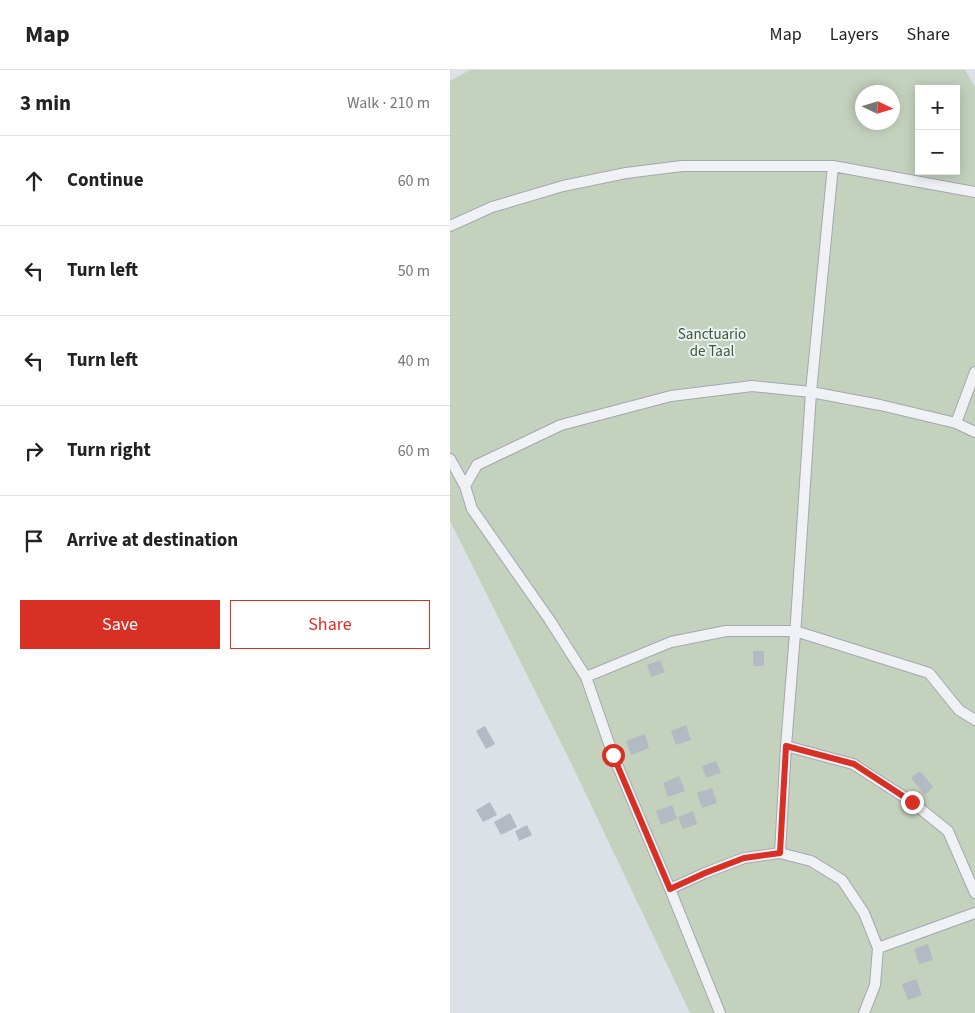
<!DOCTYPE html>
<meta charset="utf-8">
<style>
:root{--surface:#fff;--page:#f6f6f6;--text:#222;--muted:#767676;--line:#e0e0e0;--accent:#d93025}
body{margin:0;font-family:"Source Sans 3",sans-serif;background:var(--page);color:var(--text)}
.controls{position:absolute;right:15px;top:15px;display:grid;overflow:hidden;border-radius:0px;box-shadow:0 2px 12px #0003}
.controls button{width:45px;height:45px;display:grid;place-items:center;padding:0;border:0;border-bottom:1px solid var(--line);background:var(--surface);color:var(--text);font:25px sans-serif}
.compass{position:absolute;left:405px;top:15px;width:45px;height:45px;border-radius:50%;background:var(--surface);box-shadow:0 2px 12px #0003;rotate:94deg}
.stop{position:absolute;width:15px;height:15px;margin:-11px;border:4px solid #d93025;border-radius:50%;background:#fff}
.stop.end{background:#d93025;border-color:#fff;box-shadow:0 1px 5px #0008}
.list{margin:0;padding:0;list-style:none}
h2{display:flex;justify-content:space-between;align-items:center;height:65px;margin:0;padding:0 20px;font-size:21px}
h2 small{font-size:16px;font-weight:400;color:var(--muted)}
.list li{display:grid;grid-template-columns:32px 1fr auto;gap:15px;align-items:center;box-sizing:border-box;height:90px;padding:0 20px;border-top:1px solid var(--line)}
.list b{display:block;font-size:19px;white-space:nowrap}
.list em{font-size:16px;font-style:normal;color:var(--muted)}
.actions{display:flex;gap:10px;padding:15px 20px}
.actions a{flex:1;padding:11px 0;border:1px solid var(--accent);border-radius:0px;text-align:center;font-size:18px;color:var(--accent)}
.actions .main{background:var(--accent);color:#fff}
.icon{flex:none;width:28px;height:28px;fill:none;stroke:currentColor;stroke-width:2;stroke-linecap:round;stroke-linejoin:round}
.map{position:relative;flex:none;width:525px;height:943px;overflow:hidden}
header{display:flex;align-items:center;gap:30px;box-sizing:border-box;height:70px;padding:0 25px;background:var(--surface);border-bottom:1px solid var(--line)}
header strong{font-size:24px}
nav{display:flex;gap:28px;margin-inline-start:auto;font-size:18px}
main{display:flex}
aside{flex:1;background:var(--surface)}
.map>svg:first-child{display:block}
</style>
<header>
<strong>Map</strong>
<nav><a>Map</a><a>Layers</a><a>Share</a></nav>
</header>
<main>
<aside>
<h2>3 min<small>Walk · 210 m</small></h2>
<ul class="list">
<li><svg class="icon" aria-label="ahead" viewBox="0 0 24 24"><path d="M12 20V5M6 11l6-6 6 6"/></svg><div><b>Continue</b></div><em>60 m</em></li>
<li><svg class="icon" aria-label="left" viewBox="0 0 24 24"><path d="M17 20v-9H6M10 6l-5 5 5 5"/></svg><div><b>Turn left</b></div><em>50 m</em></li>
<li><svg class="icon" aria-label="left" viewBox="0 0 24 24"><path d="M17 20v-9H6M10 6l-5 5 5 5"/></svg><div><b>Turn left</b></div><em>40 m</em></li>
<li><svg class="icon" aria-label="right" viewBox="0 0 24 24"><path d="M7 20v-9h11M14 6l5 5-5 5"/></svg><div><b>Turn right</b></div><em>60 m</em></li>
<li><svg class="icon" aria-label="arrive" viewBox="0 0 24 24"><path d="M6 21V4h12l-3 4 3 4H6"/></svg><div><b>Arrive at destination</b></div></li>
</ul>
<div class="actions"><a class="main">Save</a><a>Share</a></div>
</aside>
<div class="map">
<svg width="525" height="943" viewBox="0 0 525 943">
<rect width="100%" height="100%" fill="#dce1e7"/>
<path fill="#c3d1bd" fill-rule="evenodd" d="M20 0H515L525 17V943H240L123 697 0 451V11ZM469 19H506V101H469ZM412 22H442V52H412Z"/>
<path fill="#b3bac4" d="M303 581H314V596H303Z
M210 590 215 602 201 607 197 595Z
M236 655 241 670 226 675 221 661Z
M35 656 45 674 36 679 26 661Z
M195 664 199 678 181 685 176 671Z
M266 691 271 703 256 708 252 696Z
M470 701 483 717 475 725 461 708Z
M229 706 235 721 218 727 213 713Z
M262 718 267 733 252 738 247 723Z
M40 732 47 745 33 752 26 740Z
M222 735 227 749 211 755 206 741Z
M243 741 247 754 233 759 228 747Z
M60 743 67 757 51 765 44 752Z
M77 755 82 765 69 771 65 761Z
M478 874 483 890 469 894 464 879Z
M466 909 472 925 458 930 452 914Z"/>
<g fill="none" stroke-linecap="round" stroke-linejoin="round">
<defs>
<path id="lane" d="M0 156 42 137 113 116 176 103 232 96H383L525 122
M506 353 525 302
M0 389 15 416
M136 607 99 549 22 439 15 416 27 395 111 355 221 326 302 316 361 322 430 335 506 353 525 362
M336 676 403 694 462 732 498 761 525 823
M330 783 336 676 346 551 361 322 383 96
M220 819 163 685 136 607 221 572 276 561H345L479 603 509 640 525 650
M428 878 525 843
M270 943 220 819 255 803 294 788 330 783 361 791 392 810 414 843 428 878 425 915 414 943"/>
</defs>
<use href="#lane" stroke="#a2a8b1" stroke-width="12"/>
<use href="#lane" stroke="#eff1f5" stroke-width="10"/>
</g>
<g fill="none" stroke-linecap="round" stroke-linejoin="round">
<path stroke="#d93025" stroke-width="6" d="M163 685 220 819 255 803 294 788 330 783 336 676 404 694 462 732"/>
</g>
<g text-anchor="middle" stroke-width="4" stroke-linejoin="round" paint-order="stroke">
<g font-size="15" fill="#3c5933" stroke="#ebf0f5">
<text x="262" y="269">Sanctuario<tspan x="262" dy="17">de Taal</tspan></text>
</g>
</g>
</svg>
<div class="controls">
<button>+</button>
<button>−</button>
</div>
<svg class="compass" viewBox="-18 -18 36 36"><path d="M0-13l5 13h-10z" fill="#e53935"/><path d="M0 13l5-13h-10z" fill="#767676"/></svg>
<div class="stop" style="left:163px;top:685px"></div>
<div class="stop end" style="left:462px;top:732px"></div>
</div>
</main>
